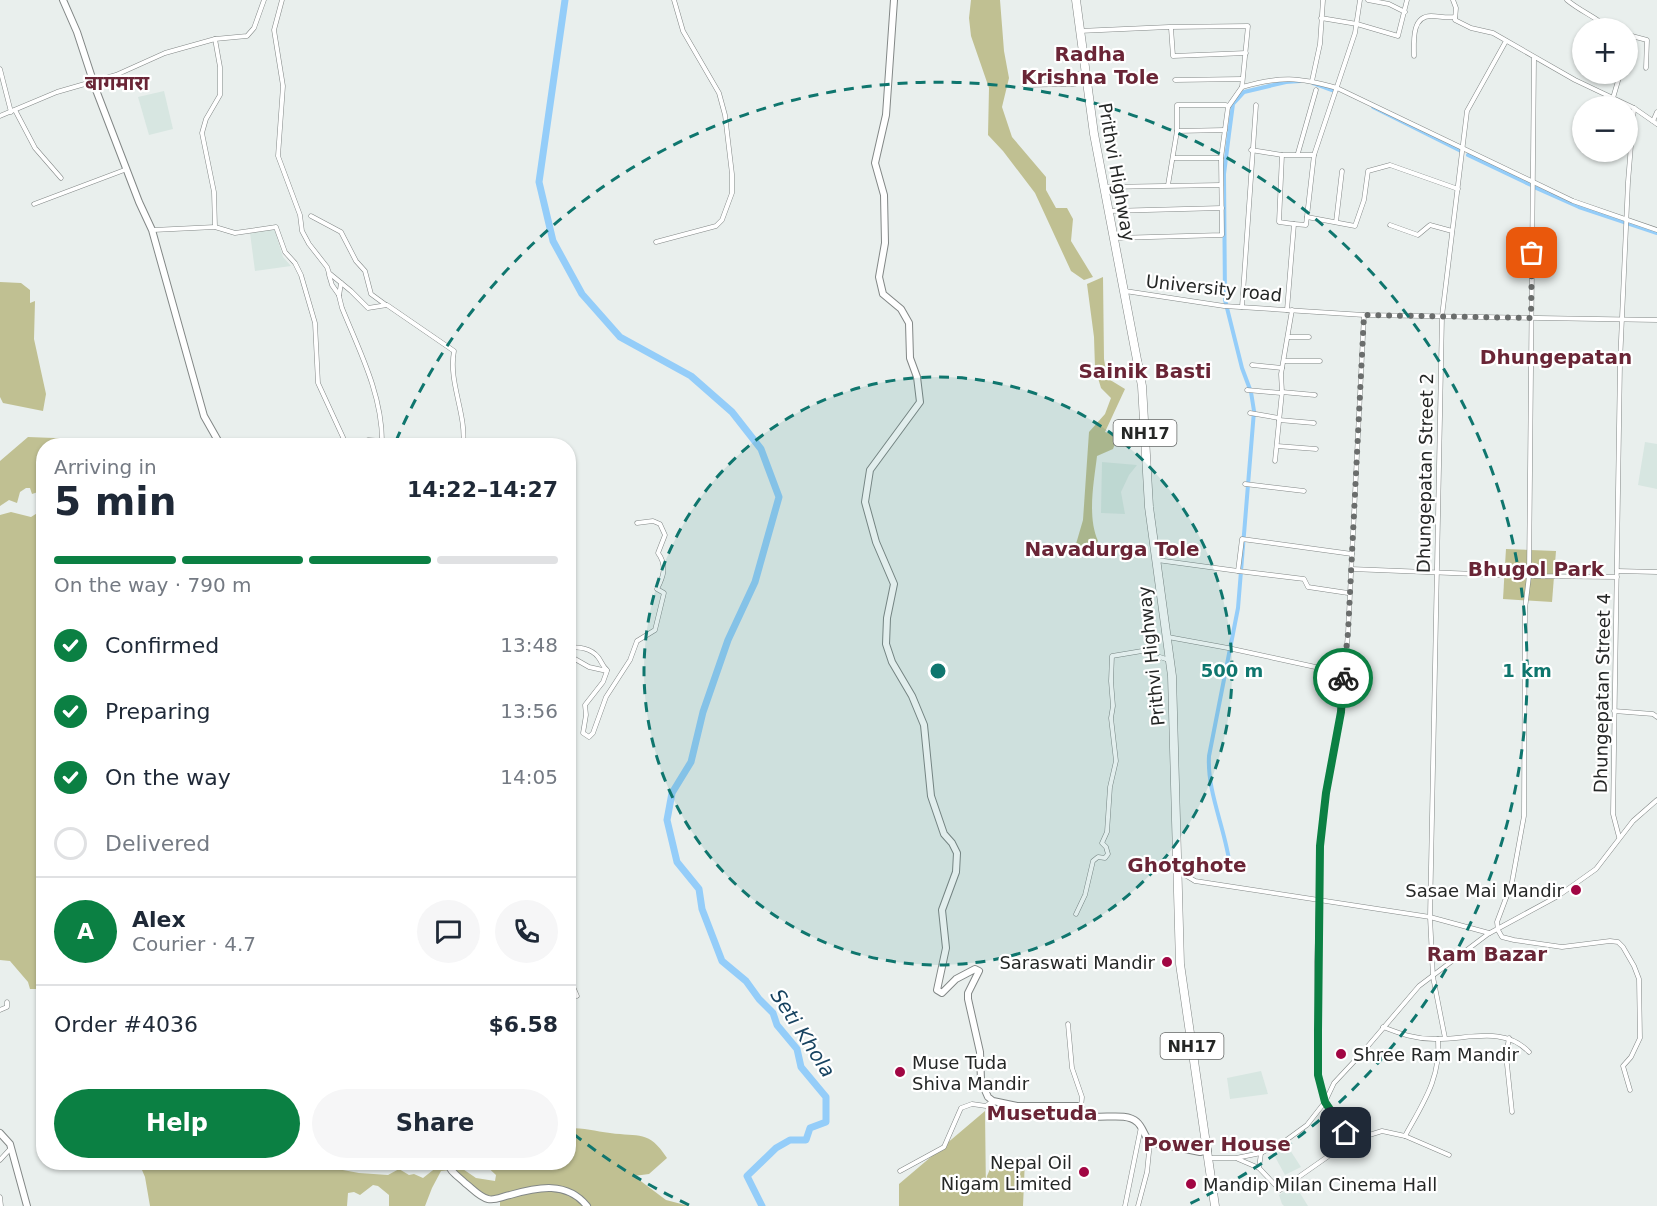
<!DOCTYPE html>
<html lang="en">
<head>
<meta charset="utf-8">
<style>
	:root { --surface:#fff; --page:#f6f6f7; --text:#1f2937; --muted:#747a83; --line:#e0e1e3; --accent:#0b8043 }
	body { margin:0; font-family:"DejaVu Sans","Noto Sans Devanagari",sans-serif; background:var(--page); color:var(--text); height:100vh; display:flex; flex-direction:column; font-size:22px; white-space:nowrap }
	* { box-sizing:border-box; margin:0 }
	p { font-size:20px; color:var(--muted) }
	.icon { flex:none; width:33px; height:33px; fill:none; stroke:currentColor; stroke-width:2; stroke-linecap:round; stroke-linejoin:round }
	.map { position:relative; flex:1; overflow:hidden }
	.details { position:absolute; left:36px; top:438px; width:540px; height:732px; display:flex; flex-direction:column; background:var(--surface); border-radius:24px; box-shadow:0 2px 4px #0004 }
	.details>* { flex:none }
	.buttons { position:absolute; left:1572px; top:18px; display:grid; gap:12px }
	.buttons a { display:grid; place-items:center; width:66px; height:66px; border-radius:50%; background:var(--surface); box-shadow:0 2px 4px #0004; font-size:30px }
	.pin { position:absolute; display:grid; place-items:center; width:51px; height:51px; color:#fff; margin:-26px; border-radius:12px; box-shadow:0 3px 9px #0006 }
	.courier { position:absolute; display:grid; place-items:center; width:60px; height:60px; margin:-30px; border:4px solid #0b8043; border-radius:50%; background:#fff; color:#222; box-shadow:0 2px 8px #0007 }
	.head em { font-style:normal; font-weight:700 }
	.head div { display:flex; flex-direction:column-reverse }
	.head { display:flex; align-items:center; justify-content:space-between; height:102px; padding:0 18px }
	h1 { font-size:39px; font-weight:700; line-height:45px }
	.bar { display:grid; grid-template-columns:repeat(4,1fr); gap:9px 6px; align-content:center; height:72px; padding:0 18px }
	.bar i { height:8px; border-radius:4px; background:var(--line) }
	.bar .active { background:var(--accent) }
	.bar p { grid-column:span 4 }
	.line { display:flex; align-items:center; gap:15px; padding:0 18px; border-top:2px solid var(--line) }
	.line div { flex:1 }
	.round { display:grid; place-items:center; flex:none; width:63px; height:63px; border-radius:32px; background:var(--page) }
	ol { padding:0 18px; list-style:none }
	li { display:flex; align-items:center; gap:18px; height:66px }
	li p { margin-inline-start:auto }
	li .icon { padding:6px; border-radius:50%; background:var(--accent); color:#fff; stroke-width:4 }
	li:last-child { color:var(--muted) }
	li i { width:33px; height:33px; border:3px solid var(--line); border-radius:50% }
	.cta { display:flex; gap:12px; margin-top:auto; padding:12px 18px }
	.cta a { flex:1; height:69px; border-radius:36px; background:var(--accent); color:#fff; font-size:24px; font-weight:700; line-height:69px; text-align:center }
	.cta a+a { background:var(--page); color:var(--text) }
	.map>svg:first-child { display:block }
</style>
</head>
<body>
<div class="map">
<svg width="1657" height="1206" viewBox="0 0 1657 1206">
	<rect width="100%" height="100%" fill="#e9efed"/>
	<g fill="#d7e6e1">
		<path d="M164,91l9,38 -24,6 -11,-38z"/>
		<path d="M274,228l9,29 8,9 -36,5 -5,-38z"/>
		<path d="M1645,442l12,2v45l-19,-4z"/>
		<path d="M1102,462l35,3 -8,10 -8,17 4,22 -24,-1z"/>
		<path d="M1261,1071l7,23 -38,5 -3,-21z"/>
		<path d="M1288,1147l13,20 -16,8 -11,-20z"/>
		<path d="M1295,1185l13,21h-24l-2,-2 -3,-9z"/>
	</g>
	<g fill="#c0c092">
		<path d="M971,0h29l4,51 5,27 -7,29 10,30 34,40v13l10,18h11l6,11 -2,22 22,36 -9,3 -13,-9 -36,-78 -32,-42 -15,-16 1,-47 -18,-52 -2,-18z"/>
		<path d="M1103,277l1,82 3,19 18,11 -20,43 13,4 -5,13 -16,7c-3,26 -10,60 1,85l-3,5 -16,4 -3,-6 7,-24 6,-88 16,-18 6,-16 -10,-10 -6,-20 -1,-31 -7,-53z"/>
		<path d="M0,282l21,1 9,7v13l5,-2 -1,38 12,55 -3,17 -40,-8 -3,-6z"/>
		<path d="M28,437l53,2 61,6 -98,1 -1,548 -5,-5h-8l-2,-7 -18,-21 -10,-1v-445l11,-3 20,5 8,-5 1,-7 -2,-13 -6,2 -2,-6h-4l-6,4 -3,11 -8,-3 -9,6v-45z"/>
		<path d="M1506,549l50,2 -4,51 -49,-3z"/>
		<path d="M985,1111l1,83 1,-18 7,-16 31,-1 -2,47h-124v-22z"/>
		<path d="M569,1128c15,0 26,3 41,5 29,4 39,-3 57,25l-18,16 -15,2 32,24 23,6h-189v-5l-18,-6 -32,-25 -9,1 -9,17 -7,18h-36v-11l-11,-9 -5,-1 -13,10 -6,-3 -6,1 -1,13h-197l-5,-29 -6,-14h166l54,10 29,2 11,-6 10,6 5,-1 9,4 19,-15h12l22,15 19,3 1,-6 -13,-12 26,3 27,-3 32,-1z"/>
	</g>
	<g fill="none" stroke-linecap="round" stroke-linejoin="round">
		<g stroke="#94cdf9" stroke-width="4">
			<path d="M1313,83l19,7"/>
			<path d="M1373,107l88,44"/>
			<path d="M1468,155l63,30"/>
			<path d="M1534,187l45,20 78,26"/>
			<path d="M1229,860c-5,-34 -22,-69 -20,-104l29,-148 16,-197 -3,-19 -9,-24 -17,-68 -1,-126 5,-40 4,-30 11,-12 42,-10 14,-1"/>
		</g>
		<path stroke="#94cdf9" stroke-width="7" d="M565,0l-26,182 14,59 29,53 38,43 71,39 41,36 29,37 18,48 -24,85 -27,58 -25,72 -12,50 -19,31 -5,27 10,42 22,27 3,20 20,52 24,20 13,18 14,14 4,12 20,24 4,18 25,30v25l-16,6 -4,12h-16l-14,8 -29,28 15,30"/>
		<g stroke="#828786" stroke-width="5">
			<g id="street">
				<path d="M282,0l-8,30 9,56 -5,70 22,59 2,16 7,13 18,23 2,6 22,18 17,17 19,-3 67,46c-6,32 13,63 9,95"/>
				<path d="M1368,0l21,4 16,8"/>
				<path d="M1453,0l3,8 -1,12 16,8 22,5 82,47 59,28 23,16"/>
				<path d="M1567,0c13,11 29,17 41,28"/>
				<path d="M1321,18l36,6 41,12 9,-36"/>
				<path d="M1171,28l2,28 73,-3"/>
				<path d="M1079,31l90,-4 79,-1 -6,61 -14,20 -2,-2h-49v26l-9,54"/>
				<path d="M1628,35l19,5 -1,28"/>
				<path d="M215,39l5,28v28l-14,24 -4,14 12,59 1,35"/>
				<path d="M1628,50l4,-14"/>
				<path d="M1414,56c0,-13 -3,-40 17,-40 9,0 13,2 24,1"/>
				<path d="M1534,58l-5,518 -4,33 -1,207 -12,66 -15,40 1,8 4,7 12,3 48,7 48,-6 8,1 5,5 11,19 5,13 1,59 -9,19 -8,9 7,24"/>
				<path d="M0,69l11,43"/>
				<path d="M1175,80l67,-1"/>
				<path d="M1312,81l8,-37 3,-44"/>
				<path d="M1024,85l51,-1 1,-9 9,-3"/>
				<path d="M1242,87c39,-11 56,-10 95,1l236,113 84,29"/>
				<path d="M1613,98l7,-24"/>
				<path d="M15,110l20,38 26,30"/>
				<path d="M0,116l57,-24 59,-17 49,-22 50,-14 32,-3 7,-8 10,-28"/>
				<path d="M1653,121l4,-9"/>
				<path d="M1177,131l48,-1"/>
				<path d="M1251,150l31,5h32"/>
				<path d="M1298,153l18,-63"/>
				<path d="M1282,155l-3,67 15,2 -7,86"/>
				<path d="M1173,158h48"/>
				<path d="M1105,187l116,-2"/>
				<path d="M34,204l93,-35"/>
				<path d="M1109,211l113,-3"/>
				<path d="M311,216l30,16 15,29 9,10 6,23 15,11"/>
				<path d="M1307,217l48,9 9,-26 4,-29 22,-6 68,24"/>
				<path d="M1336,222l6,-51"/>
				<path d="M1294,224l12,1 8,-70 41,-122 5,-33"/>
				<path d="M1390,225l28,10 12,-10 22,6"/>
				<path d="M153,230l62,-3 20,6 41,-6 9,25 10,11 6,12 14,48 3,60 29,63"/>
				<path d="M1115,238l107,-3 -1,-77 7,-51"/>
				<path d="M656,242l60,-16 6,-6 10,-27v-19l-7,-59 -6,-22 -36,-62 -9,-31"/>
				<path d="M329,275l3,10 7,10"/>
				<path d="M341,283l-2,13 3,12c17,42 40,86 40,133l-14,-1 -15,6"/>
				<path d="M1125,291l99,15 140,9 293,5"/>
				<path d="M1242,307l14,-202"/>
				<path d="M1288,337h21"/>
				<path d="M1284,361h36"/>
				<path d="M1252,365l30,3"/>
				<path d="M1247,390l34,3"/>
				<path d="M1282,392l33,3"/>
				<path d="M1250,413l29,5"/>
				<path d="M1279,420l35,3"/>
				<path d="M1277,446l39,3"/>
				<path d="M1275,461l7,-69 -1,-18 11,-64"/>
				<path d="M1245,484l59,7"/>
				<path d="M1157,560l81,11 4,-32 110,15"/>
				<path d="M1351,569l178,7 88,1"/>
				<path d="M1238,571l66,8 4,8 40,6"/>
				<path d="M1617,571l40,1"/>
				<path d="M1168,637l60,11 115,25"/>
				<path d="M568,647c11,0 23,1 30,10 4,5 4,9 9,13"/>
				<path d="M568,655l21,12 18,4 -4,11 -18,23 1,10 -3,18 6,4 4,-4 13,-36 24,-37 7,-19 18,-11 9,-37 -7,-4c7,-13 10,-24 1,-36l7,-18 -5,-11 -7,-3 -16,2"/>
				<path d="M1614,711l39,3 4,3"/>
				<path d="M1619,837l-6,-23 7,-451 8,-181 6,-74"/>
				<path d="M1177,870l18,11 235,36 59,16"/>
				<path d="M1076,914l9,-19 8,-34 5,-4 7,1 3,-4 -2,-7 -4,-4 5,-11 3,-45 6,-26 -5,-43 2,-12 -2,-25 1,-25 36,-6 11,9 1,-2 9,3"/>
				<path d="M568,975l9,21"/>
				<path d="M0,1010l7,-3v-5"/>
				<path d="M1068,1024l4,44 10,29 -1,11"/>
				<path d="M1383,1027c18,7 32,12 51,12 32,1 70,-14 95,13"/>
				<path d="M1445,1038l-12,-61 -3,-60 12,-601 25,-205 39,-70"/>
				<path d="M1509,1038l-3,17 6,57"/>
				<path d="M1405,1136c18,-33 36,-58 33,-97"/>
				<path d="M1350,1141l-25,-39 -7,-27 -1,-113 3,-116 6,-53 15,-81 7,-79 16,-318"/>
				<path d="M1209,1158h27l25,-5 24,-12 22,-16 18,-23 9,-19 28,-30 57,-67 69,-52 70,-38 38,-27 37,-48 24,-21"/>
				<path d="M1238,1159l21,9 21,22 70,-49 32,-10 23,5 44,19"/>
				<path d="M0,1160l11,-12"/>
				<path d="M1259,1168l2,-15"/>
				<path d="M900,1171l44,-24 17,-39 11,-4 14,2 7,-5"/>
				<path d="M0,1197l1,9"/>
				<path d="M1125,1206l16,-79"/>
				<path d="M1138,1206l9,-34 3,-30"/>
			</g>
		</g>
		<g stroke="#828786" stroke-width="8">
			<g id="secondary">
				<path d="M63,0l14,32 19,58 43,112 13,28 52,186 17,30"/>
				<path d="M894,0l-8,115 -11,48 9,32 1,48 -6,34 4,17 18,15 8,14 1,35 7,19 3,25 -50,68 -5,32 11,40 18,42 -7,34 -1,26 6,18 20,34 12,29 7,71 13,38 8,9 5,10 -1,19 -14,38 4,38 -9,42 5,3 14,-14 19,-10 4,2 -11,22v6l12,53 1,29 7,16 5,4 24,5h61l11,10c14,3 37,-4 48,6 6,5 7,14 13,20l50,10 8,-2"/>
				<path d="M0,1133l10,11 17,62"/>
				<path d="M447,1162c2,9 12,15 18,21 7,5 14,14 23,16 7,2 15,-3 22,-4 28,-8 57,-14 77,11"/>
			</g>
		</g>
		<g stroke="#828786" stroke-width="9">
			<path id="highway" d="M1076,0l18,134 48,252 7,121 23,169 8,288 35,242"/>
		</g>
		<use href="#street" stroke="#fff" stroke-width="4"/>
		<use href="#secondary" stroke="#fff" stroke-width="6"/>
		<use href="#highway" stroke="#fff" stroke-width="8"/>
	</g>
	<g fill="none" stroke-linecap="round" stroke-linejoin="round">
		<path stroke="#6a6d6c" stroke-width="6" stroke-dasharray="0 10.8" d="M1343,678l5,-45 16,-318 167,3 1,-65"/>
		<path stroke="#0b8043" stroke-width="8" d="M1343,678l-2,34 -15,81 -6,53 -2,185v44l7,27 21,31"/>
	</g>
	<circle cx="938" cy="671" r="294" fill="#0f766e" fill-opacity=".12"/>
	<g fill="none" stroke="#0f766e" stroke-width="3" stroke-dasharray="10 8">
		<circle cx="938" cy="671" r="294"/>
		<path d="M689 1205A589 589 0 0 1 571 1132M396 441A589 589 0 1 1 1187 1205"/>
	</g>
	<g fill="#a10643" stroke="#fff" stroke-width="2">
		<circle cx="1576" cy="890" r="6"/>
		<circle cx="1167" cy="962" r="6"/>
		<circle cx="1341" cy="1054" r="6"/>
		<circle cx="900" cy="1072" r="6"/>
		<circle cx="1084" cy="1172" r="6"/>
		<circle cx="1191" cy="1184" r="6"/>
	</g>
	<g text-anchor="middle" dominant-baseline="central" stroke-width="4.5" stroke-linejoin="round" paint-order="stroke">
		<g fill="#fff" stroke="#666867" stroke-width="1.5">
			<rect x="1113.5" y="420" width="63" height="26" rx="4.5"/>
			<rect x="1160.5" y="1033" width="63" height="26" rx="4.5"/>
		</g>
		<g font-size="16" font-weight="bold" fill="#252726">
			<text x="1145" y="433">NH17</text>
			<text x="1192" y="1046">NH17</text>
		</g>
		<g font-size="18" fill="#252726" stroke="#fff">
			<text transform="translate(1117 172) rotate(80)">Prithvi Highway</text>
			<text transform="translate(1214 288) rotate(6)">University road</text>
			<text transform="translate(1425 473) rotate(-89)">Dhungepatan Street 2</text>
			<text transform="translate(1151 656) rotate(-96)">Prithvi Highway</text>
			<text transform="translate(1602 693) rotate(-89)">Dhungepatan Street 4</text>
		</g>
		<g font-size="18" fill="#252726" stroke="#fff" text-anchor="end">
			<text x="1564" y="890">Sasae Mai Mandir</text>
			<text x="1155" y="962">Saraswati Mandir</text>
			<text x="1353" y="1054" text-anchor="start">Shree Ram Mandir</text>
			<text x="912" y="1062" text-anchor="start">Muse Tuda<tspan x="912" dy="21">Shiva Mandir</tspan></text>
			<text x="1072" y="1162">Nepal Oil<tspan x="1072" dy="21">Nigam Limited</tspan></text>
			<text x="1203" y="1184" text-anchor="start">Mandip Milan Cinema Hall</text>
		</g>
		<g font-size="20" font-weight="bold" fill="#6a2536" stroke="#fff">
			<text x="1090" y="54">Radha<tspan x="1090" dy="23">Krishna Tole</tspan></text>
			<text x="117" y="83">बागमारा</text>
			<text x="1556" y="357">Dhungepatan</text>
			<text x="1145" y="371">Sainik Basti</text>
			<text x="1112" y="549">Navadurga Tole</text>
			<text x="1536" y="569">Bhugol Park</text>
			<text x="1187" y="865">Ghotghote</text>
			<text x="1487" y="954">Ram Bazar</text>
			<text x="1042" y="1113">Musetuda</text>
			<text x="1217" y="1144">Power House</text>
		</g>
		<g font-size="20" font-style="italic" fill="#174360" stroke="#fff">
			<text transform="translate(803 1033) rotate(57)">Seti Khola</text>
		</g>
	</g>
	<circle cx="938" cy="671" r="9" fill="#0f766e" stroke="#fff" stroke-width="3"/>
	<g font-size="18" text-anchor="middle" font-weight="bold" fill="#0f766e" stroke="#fff" stroke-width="4.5" stroke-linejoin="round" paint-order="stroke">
		<text x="1232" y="677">500 m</text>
		<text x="1527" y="677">1 km</text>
	</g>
</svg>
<div class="buttons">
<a>+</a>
<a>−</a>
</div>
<div class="pin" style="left:1532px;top:253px;background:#ea580c"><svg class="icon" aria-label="bag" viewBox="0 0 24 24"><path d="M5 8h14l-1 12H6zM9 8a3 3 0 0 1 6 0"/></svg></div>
<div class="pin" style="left:1346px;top:1133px;background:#1f2937"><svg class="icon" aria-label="home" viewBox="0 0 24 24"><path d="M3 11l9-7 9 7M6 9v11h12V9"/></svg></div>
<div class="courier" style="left:1343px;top:678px"><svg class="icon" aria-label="bike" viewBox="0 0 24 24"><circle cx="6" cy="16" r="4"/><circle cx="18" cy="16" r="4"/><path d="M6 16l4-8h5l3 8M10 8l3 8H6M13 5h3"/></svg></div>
<section class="details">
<div class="head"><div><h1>5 min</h1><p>Arriving in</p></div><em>14:22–14:27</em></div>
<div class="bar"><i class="active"></i><i class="active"></i><i class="active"></i><i></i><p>On the way · 790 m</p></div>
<ol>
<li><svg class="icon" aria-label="check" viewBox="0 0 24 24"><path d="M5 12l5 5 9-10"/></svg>Confirmed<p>13:48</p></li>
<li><svg class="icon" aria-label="check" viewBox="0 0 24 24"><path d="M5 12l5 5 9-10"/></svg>Preparing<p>13:56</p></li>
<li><svg class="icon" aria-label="check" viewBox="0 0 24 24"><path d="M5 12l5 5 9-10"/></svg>On the way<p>14:05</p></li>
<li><i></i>Delivered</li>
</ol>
<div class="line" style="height:108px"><b class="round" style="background:var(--accent);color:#fff">A</b><div><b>Alex</b><p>Courier · 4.7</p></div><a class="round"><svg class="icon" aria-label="chat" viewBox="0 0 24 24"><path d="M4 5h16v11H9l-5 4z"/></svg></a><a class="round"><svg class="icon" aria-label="phone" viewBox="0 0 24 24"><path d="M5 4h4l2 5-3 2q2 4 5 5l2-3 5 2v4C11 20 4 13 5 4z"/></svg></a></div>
<div class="line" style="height:78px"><div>Order #4036</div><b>$6.58</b></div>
<div class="cta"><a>Help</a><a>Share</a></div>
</section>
</div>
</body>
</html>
